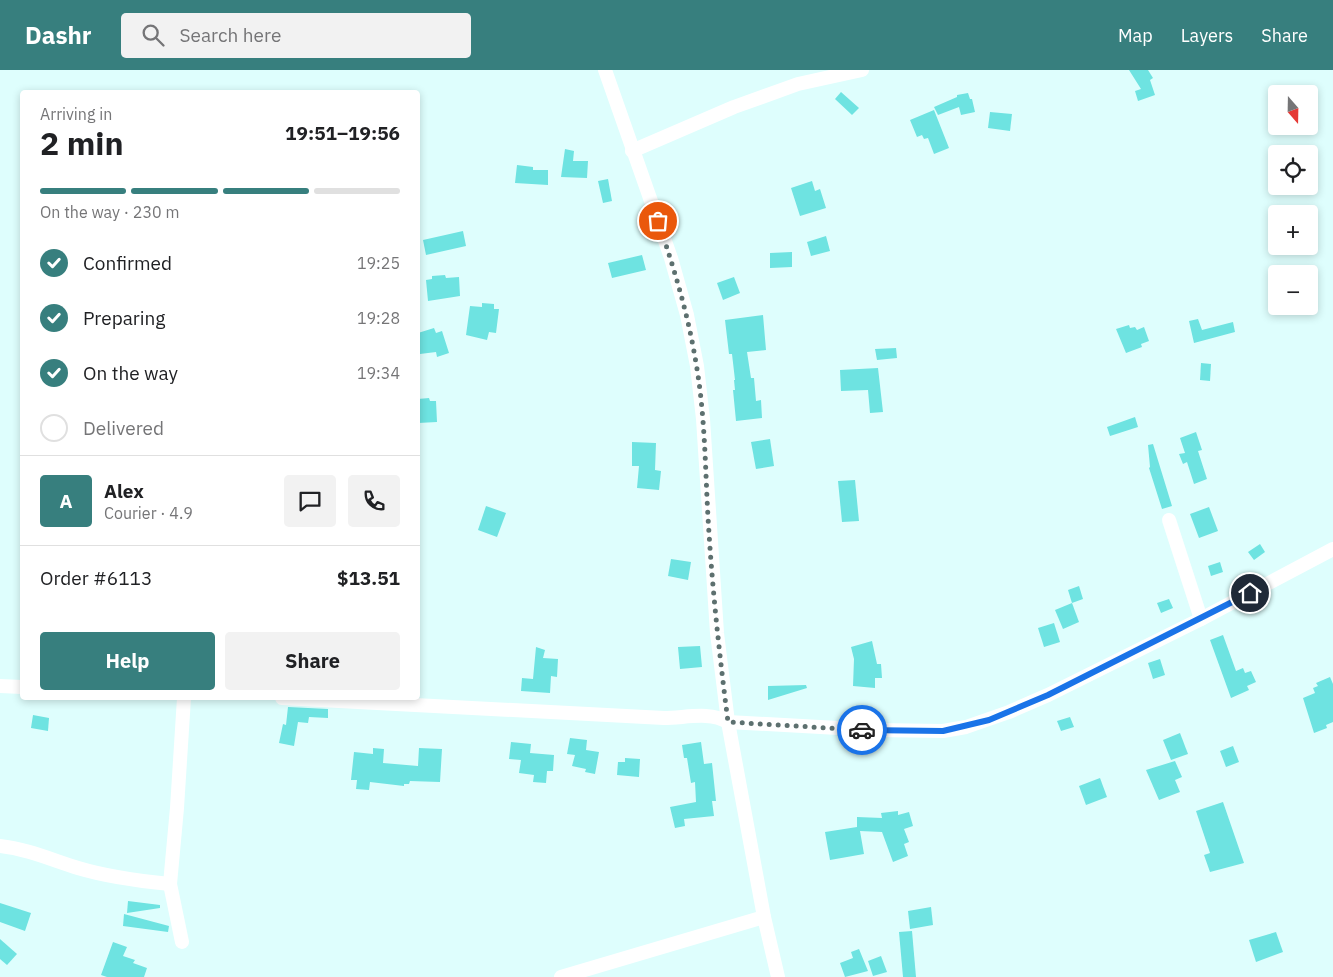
<!DOCTYPE html>
<html lang="en">
<head>
<meta charset="utf-8">
<style>
	:root { --surface:#fff; --page:#f2f2f2; --text:#202124; --muted:#757577; --line:#e0e0e0; --accent:#377f7e }
	body { margin:0; font-family:"IBM Plex Sans",sans-serif; background:var(--page); color:var(--text); height:100vh; display:flex; flex-direction:column; font-size:19px; white-space:nowrap }
	* { box-sizing:border-box; margin:0 }
	p { font-size:16px; color:var(--muted) }
	.icon { flex:none; width:28px; height:28px; fill:none; stroke:currentColor; stroke-width:2; stroke-linecap:round; stroke-linejoin:round }
	.map { position:relative; flex:1; overflow:hidden }
	.details { position:absolute; left:20px; top:20px; width:400px; height:610px; display:flex; flex-direction:column; background:var(--surface); border-radius:5px; box-shadow:0 2px 8px #0003 }
	.details>* { flex:none }
	.needle { width:32px; rotate:160deg }
	.fabs { position:absolute; left:1268px; top:15px; display:grid; gap:10px }
	.fabs a { display:grid; place-items:center; width:50px; height:50px; border-radius:5px; background:var(--surface); box-shadow:0 2px 8px #0003; font-size:25px }
	.pin { position:absolute; display:grid; place-items:center; width:42px; height:42px; color:#fff; margin:-21px; border:2px solid #fff; border-radius:50%; box-shadow:0 1px 5px #0007 }
	.courier { position:absolute; display:grid; place-items:center; width:50px; height:50px; margin:-25px; border:4px solid #1a73e8; border-radius:50%; background:#fff; color:#222; box-shadow:0 1px 6px #0007 }
	.overview em { font-style:normal; font-weight:700 }
	.overview div { display:flex; flex-direction:column-reverse }
	.overview { display:flex; align-items:center; justify-content:space-between; height:85px; padding:0 20px }
	h1 { font-size:32px; font-weight:700; line-height:38px }
	.bar { display:grid; grid-template-columns:repeat(4,1fr); gap:8px 5px; align-content:center; height:60px; padding:0 20px }
	.bar i { height:6px; border-radius:4px; background:var(--line) }
	.bar .on { background:var(--accent) }
	.bar p { grid-column:span 4 }
	.line { display:flex; align-items:center; gap:12px; padding:0 20px; border-top:1px solid var(--line) }
	.line div { flex:1 }
	.round { display:grid; place-items:center; flex:none; width:52px; height:52px; border-radius:5px; background:var(--page) }
	ol { padding:0 20px; list-style:none }
	li { display:flex; align-items:center; gap:15px; height:55px }
	li p { margin-inline-start:auto }
	li .icon { padding:5px; border-radius:50%; background:var(--accent); color:#fff; stroke-width:4 }
	li:last-child { color:var(--muted) }
	li i { width:28px; height:28px; border:2px solid var(--line); border-radius:50% }
	.button { display:flex; gap:10px; margin-top:auto; padding:10px 20px }
	.button a { flex:1; height:58px; border-radius:5px; background:var(--accent); color:#fff; font-size:20px; font-weight:700; line-height:58px; text-align:center }
	.button a+a { background:var(--page); color:var(--text) }
	header { display:flex; align-items:center; gap:30px; box-sizing:border-box; height:70px; padding:0 25px; background:var(--accent); color:#fff }
	header strong { font-size:24px }
	nav { display:flex; gap:28px; margin-inline-start:auto; font-size:18px }
	.search { width:350px; height:45px; background:var(--page); display:flex; align-items:center; gap:12px; box-sizing:border-box; padding:0 18px; border-radius:5px; color:var(--muted); font-size:19px }
	.map>svg:first-child { display:block }
</style>
</head>
<body>
<header>
<strong>Dashr</strong>
<div class="search"><svg class="icon" aria-label="search" viewBox="0 0 24 24"><circle cx="10" cy="10" r="6"/><path d="M15 15l6 6"/></svg>Search here</div>
<nav><a>Map</a><a>Layers</a><a>Share</a></nav>
</header>
<div class="map">
<svg width="1333" height="907" viewBox="0 0 1333 907">
	<rect width="100%" height="100%" fill="#defefd"/>
	<g fill="#6ee3e1">
		<path d="M1129,0h19l5,8 -3,2 5,15 -17,6 -3,-10 6,-2z"/>
		<path d="M841,22l18,16 -7,7 -17,-16z"/>
		<path d="M968,23l2,6h2l3,13 -14,3 -2,-8 -21,8 -4,-8 23,-10v-2z"/>
		<path d="M934,40l15,38 -15,6 -6,-16 -4,1 -2,-4 -5,2 -7,-17z"/>
		<path d="M990,42l22,2 -2,17 -22,-3z"/>
		<path d="M565,79l9,2 -1,10h15l-1,17 -26,-1z"/>
		<path d="M517,95l16,2v3h15v15l-33,-2z"/>
		<path d="M608,109l4,22 -9,2 -5,-22z"/>
		<path d="M812,111l3,10 5,-2 6,19 -26,8 -9,-28z"/>
		<path d="M463,161l3,15 -40,9 -3,-15z"/>
		<path d="M826,166l4,15 -19,5 -4,-14z"/>
		<path d="M792,182v15l-22,1v-15z"/>
		<path d="M642,185l4,15 -34,8 -4,-15z"/>
		<path d="M445,205l1,3 13,-1 1,19 -32,5 -2,-21 6,-1v-3z"/>
		<path d="M734,207l6,16 -17,7 -6,-17z"/>
		<path d="M482,233l12,1v5h5l-3,24 -7,-1 -2,8 -21,-5 4,-29 12,1z"/>
		<path d="M763,245l3,35 -19,2 4,26h3l2,23 5,-1 1,18 -26,3 -3,-31h2l-1,-10h1l-3,-26h-3l-4,-34z"/>
		<path d="M1198,249l4,11 31,-8 2,10 -41,11 -5,-22z"/>
		<path d="M1129,255l1,3 5,-1 2,3 7,-3 5,14 -8,3 1,3 -16,6 -10,-24z"/>
		<path d="M434,258l2,5 6,-2 7,22 -12,4 -1,-5 -16,2 -2,-9v-12z"/>
		<path d="M896,278l1,10 -20,2 -2,-11z"/>
		<path d="M1201,293l10,1 -1,17 -10,-1z"/>
		<path d="M878,298l5,44 -13,1 -2,-23 -27,1 -1,-21z"/>
		<path d="M429,328l1,3h6l1,21 -19,1v-24z"/>
		<path d="M1135,347l3,10 -28,9 -3,-9z"/>
		<path d="M1196,362l6,18 -4,1 9,28 -13,5 -7,-22 -4,2 -4,-10 6,-1 -5,-15z"/>
		<path d="M770,369l4,27 -18,3 -5,-27z"/>
		<path d="M632,372l24,1 -1,27 6,1 -2,19 -22,-2 2,-22h-7z"/>
		<path d="M1153,374l19,62 -10,3 -13,-41 1,-1 -2,-22z"/>
		<path d="M855,410l4,41 -17,1 -4,-41z"/>
		<path d="M486,436l20,7 -9,24 -19,-7z"/>
		<path d="M1209,437l9,24 -19,7 -9,-24z"/>
		<path d="M1260,474l5,8 -11,8 -6,-8z"/>
		<path d="M671,489l20,3 -3,18 -20,-4z"/>
		<path d="M1220,492l3,10 -12,4 -3,-10z"/>
		<path d="M1079,516l4,13 -11,4 -4,-13z"/>
		<path d="M1169,529l4,9 -12,5 -4,-10z"/>
		<path d="M1072,533l7,19 -16,7 -8,-19z"/>
		<path d="M1054,553l6,19 -16,5 -6,-19z"/>
		<path d="M1223,565l13,36 7,-3 2,5 6,-2 5,11 -9,4 2,4 -18,8 -21,-58z"/>
		<path d="M872,571l5,23h4l1,14h-7v10l-22,-2 1,-27 -3,-12z"/>
		<path d="M700,576l2,21 -22,2 -2,-22z"/>
		<path d="M536,577l9,3 -2,8 15,1 -1,18 -6,-1 -1,17 -29,-2 1,-13 11,1z"/>
		<path d="M1160,589l5,16 -12,4 -5,-16z"/>
		<path d="M1330,607l3,7v38l-7,3 1,3 -13,5 -11,-35 12,-5 -2,-5 5,-2 -2,-3z"/>
		<path d="M806,615l1,3 -39,12v-14z"/>
		<path d="M288,637l40,2v9l-19,-1 -1,6 -10,-1 -4,24 -15,-3 4,-19 3,1z"/>
		<path d="M33,645l16,3 -1,13 -17,-3z"/>
		<path d="M1070,647l4,10 -13,4 -4,-10z"/>
		<path d="M1180,663l8,21 -17,6 -8,-20z"/>
		<path d="M570,668l17,2 -1,10 13,2 -4,22 -10,-2 1,-3 -14,-3 3,-11 -8,-1z"/>
		<path d="M511,672l20,2 -1,9 24,2 -1,16h-6l-1,12 -13,-1 1,-7 -15,-2 2,-13 -12,-1z"/>
		<path d="M701,672l3,22 8,-1 4,38h-4l2,15 -30,3 1,7 -10,2 -5,-21 26,-5 -1,-20 -4,1 -4,-25h-3l-2,-13z"/>
		<path d="M1233,676l6,16 -13,5 -6,-16z"/>
		<path d="M373,678l11,1 -1,14 35,3 1,-18 23,1 -2,33 -30,-1 -1,3h-5v2l-34,-4 -1,8 -13,-1 1,-9h-6l3,-28 19,2z"/>
		<path d="M625,688l15,1 -1,18 -22,-2 1,-13h7z"/>
		<path d="M1175,691l7,16 -7,3 5,12 -21,8 -13,-30z"/>
		<path d="M1100,708l7,19 -21,8 -7,-19z"/>
		<path d="M1223,732l21,61 -34,9 -6,-17 6,-2 -14,-42z"/>
		<path d="M898,741v4l11,-3 4,14 -9,3 5,13 -5,2 4,12 -15,6 -11,-30 -22,-1 4,23 -34,6 -5,-28 32,-5v-10l25,1 -1,-5z"/>
		<path d="M128,831l32,4v3l-33,5z"/>
		<path d="M0,833l31,10 -6,18 -25,-9z"/>
		<path d="M931,837l2,18 -23,4 -2,-18z"/>
		<path d="M124,844l45,12 -1,6 -45,-6z"/>
		<path d="M912,861l4,46h-13l-4,-45z"/>
		<path d="M1276,862l7,20 -27,10 -7,-22z"/>
		<path d="M0,869l17,15 -10,11 -7,-6z"/>
		<path d="M113,872l14,5 -4,9 12,4 -2,3 14,5 -3,9h-37l-6,-2z"/>
		<path d="M859,879l9,22 -23,6 -5,-14 13,-5 -2,-6z"/>
		<path d="M881,886l6,16 -14,4 -5,-15z"/>
	</g>
	<g fill="none" stroke-linecap="round" stroke-linejoin="round">
		<g stroke="#fff" stroke-width="14">
			<path d="M605,0l66,188 16,57 10,51 6,53 14,214 11,89 36,195 14,60"/>
			<path d="M632,81l102,-44 64,-23 64,-14"/>
			<path d="M1169,450l32,99"/>
			<path d="M0,616l22,1"/>
			<path d="M282,628l382,20c21,0 45,-7 64,4l146,8 69,1 23,-4 43,-15 39,-17 153,-76 132,-70"/>
			<path d="M0,776c27,3 52,14 78,22 30,9 61,13 92,16"/>
			<path d="M182,872l-12,-58 7,-76 7,-110"/>
			<path d="M561,907l203,-60"/>
		</g>
	</g>
	<g fill="none" stroke-linecap="round" stroke-linejoin="round">
		<path stroke="#5d706f" stroke-width="5" stroke-dasharray="0 9" d="M658,151c16,47 30,93 38,142 10,57 9,114 13,170 4,63 11,126 19,189l134,8"/>
		<path stroke="#1a73e8" stroke-width="6" d="M862,660l81,1 46,-11 59,-25 202,-102"/>
	</g>
</svg>
<div class="fabs">
<a><svg class="needle" viewBox="-14 -14 28 28"><path d="M0-13l5 13h-10z" fill="#e53935"/><path d="M0 13l5-13h-10z" fill="#757577"/></svg></a>
<a><svg class="icon" aria-label="locate" viewBox="0 0 24 24"><circle cx="12" cy="12" r="6"/><path d="M12 2v4M12 18v4M2 12h4M18 12h4"/></svg></a>
<a>+</a>
<a>−</a>
</div>
<div class="pin" style="left:658px;top:151px;background:#ea580c"><svg class="icon" aria-label="bag" viewBox="0 0 24 24"><path d="M5 8h14l-1 12H6zM9 8a3 3 0 0 1 6 0"/></svg></div>
<div class="pin" style="left:1250px;top:523px;background:#1f2937"><svg class="icon" aria-label="home" viewBox="0 0 24 24"><path d="M3 11l9-7 9 7M6 9v11h12V9"/></svg></div>
<div class="courier" style="left:862px;top:660px"><svg class="icon" aria-label="car" viewBox="0 0 24 24"><path d="M5 17H2v-5l4-1 3-4h7l3 4 3 1v5h-3M9 17h6M6 11h13"/><circle cx="7" cy="17" r="2"/><circle cx="17" cy="17" r="2"/></svg></div>
<section class="details">
<div class="overview"><div><h1>2 min</h1><p>Arriving in</p></div><em>19:51–19:56</em></div>
<div class="bar"><i class="on"></i><i class="on"></i><i class="on"></i><i></i><p>On the way · 230 m</p></div>
<ol>
<li><svg class="icon" aria-label="check" viewBox="0 0 24 24"><path d="M5 12l5 5 9-10"/></svg>Confirmed<p>19:25</p></li>
<li><svg class="icon" aria-label="check" viewBox="0 0 24 24"><path d="M5 12l5 5 9-10"/></svg>Preparing<p>19:28</p></li>
<li><svg class="icon" aria-label="check" viewBox="0 0 24 24"><path d="M5 12l5 5 9-10"/></svg>On the way<p>19:34</p></li>
<li><i></i>Delivered</li>
</ol>
<div class="line" style="height:90px"><b class="round" style="background:var(--accent);color:#fff">A</b><div><b>Alex</b><p>Courier · 4.9</p></div><a class="round"><svg class="icon" aria-label="chat" viewBox="0 0 24 24"><path d="M4 5h16v11H9l-5 4z"/></svg></a><a class="round"><svg class="icon" aria-label="phone" viewBox="0 0 24 24"><path d="M5 4h4l2 5-3 2q2 4 5 5l2-3 5 2v4C11 20 4 13 5 4z"/></svg></a></div>
<div class="line" style="height:65px"><div>Order #6113</div><b>$13.51</b></div>
<div class="button"><a>Help</a><a>Share</a></div>
</section>
</div>
</body>
</html>
